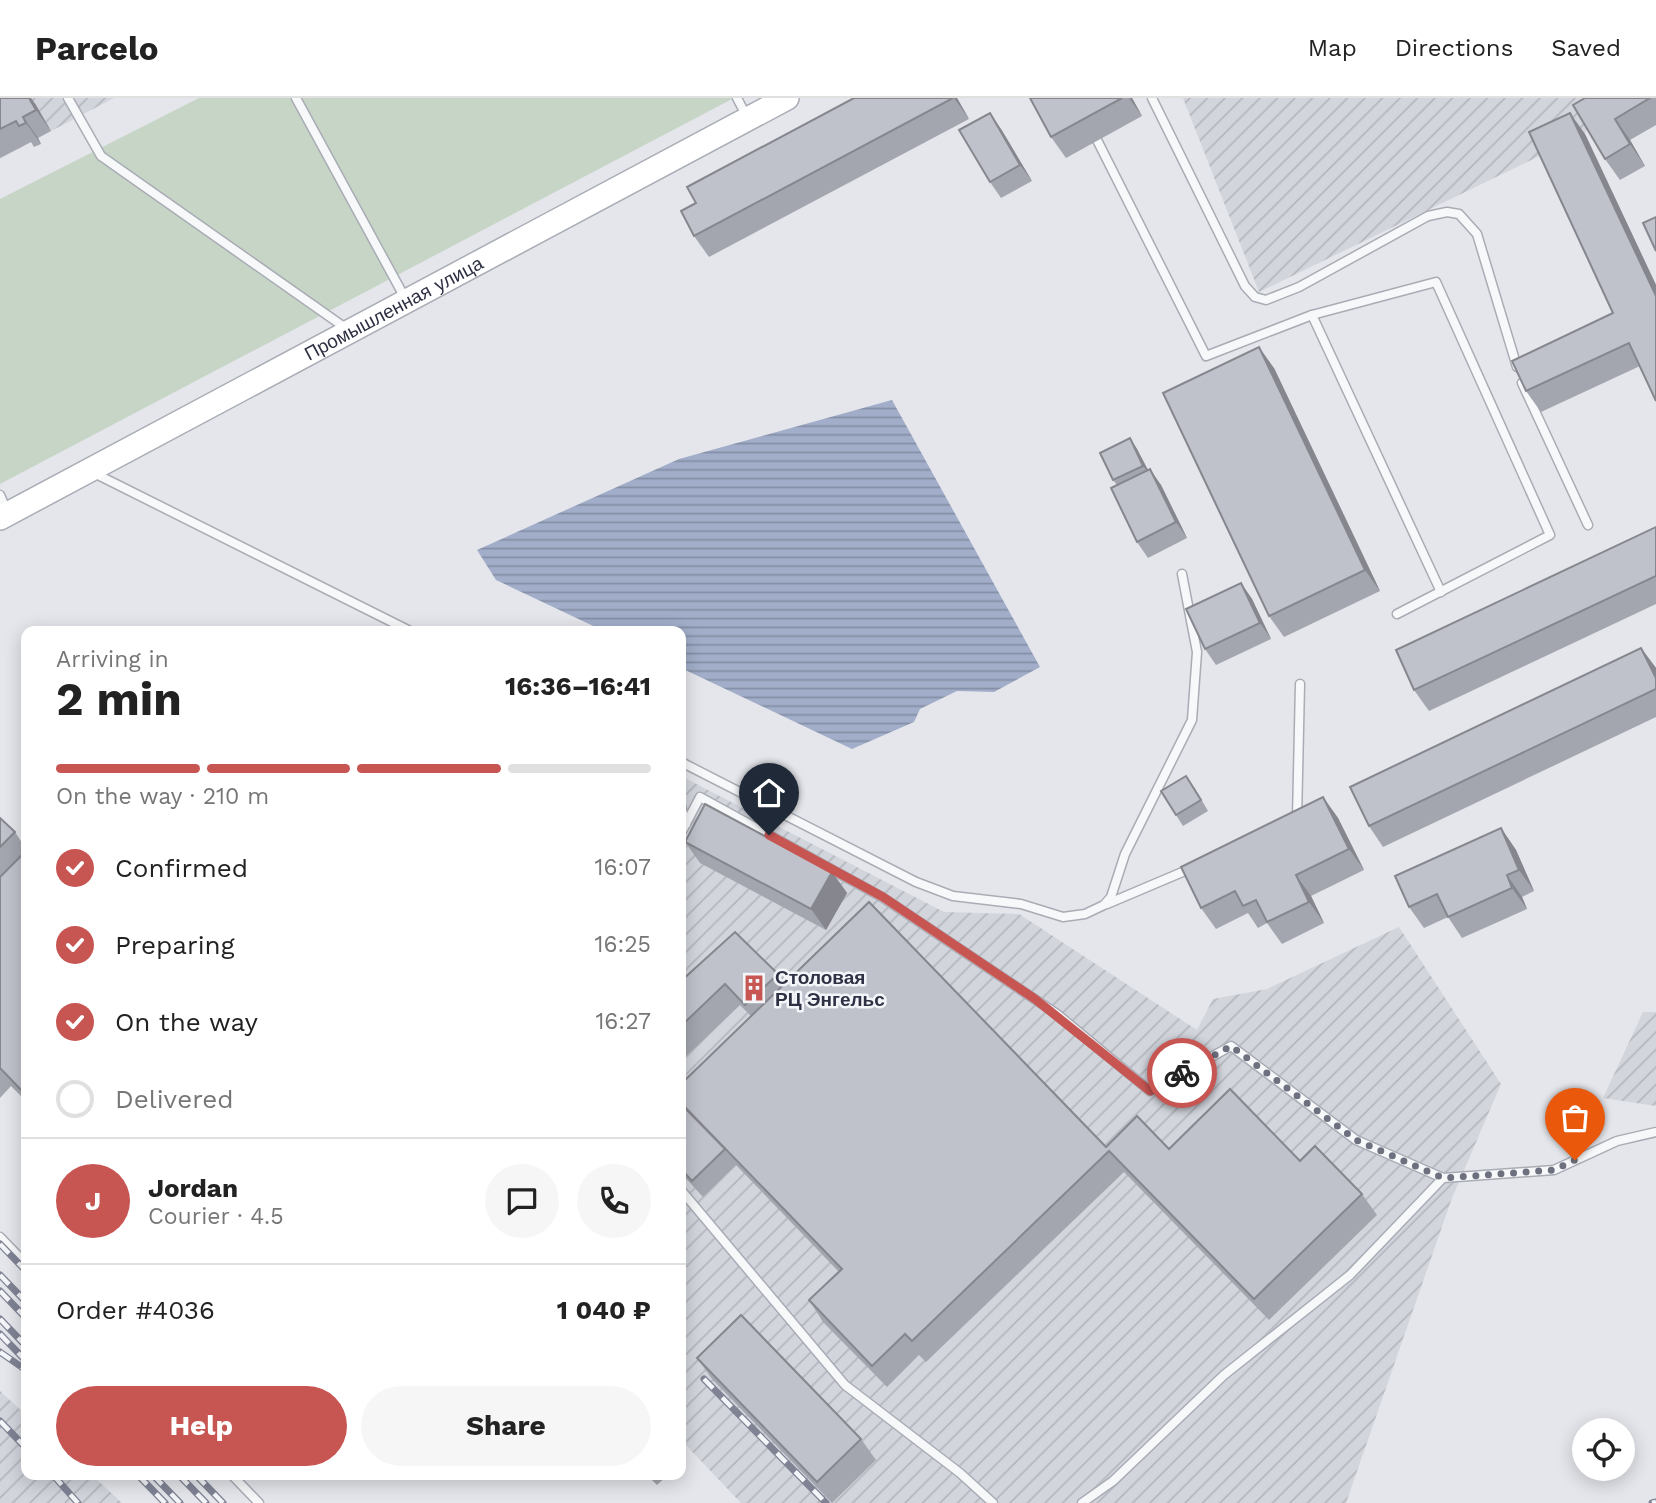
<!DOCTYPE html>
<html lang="en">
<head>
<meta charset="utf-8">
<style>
	:root { --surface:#fff; --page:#f6f6f6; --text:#222; --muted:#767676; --line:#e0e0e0; --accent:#c75653 }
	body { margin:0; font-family:"Work Sans",sans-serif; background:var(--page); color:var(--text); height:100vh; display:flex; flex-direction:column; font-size:26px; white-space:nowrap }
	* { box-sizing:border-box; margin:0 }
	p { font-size:23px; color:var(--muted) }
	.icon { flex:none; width:38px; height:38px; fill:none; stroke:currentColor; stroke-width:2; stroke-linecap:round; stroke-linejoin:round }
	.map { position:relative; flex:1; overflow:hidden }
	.side { position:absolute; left:21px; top:528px; width:665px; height:854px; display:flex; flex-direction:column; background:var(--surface); border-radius:14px; box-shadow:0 4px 18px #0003 }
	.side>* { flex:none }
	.buttons { position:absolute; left:1572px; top:1320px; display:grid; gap:14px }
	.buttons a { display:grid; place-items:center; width:63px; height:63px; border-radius:50%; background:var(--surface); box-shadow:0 4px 18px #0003; font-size:35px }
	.pin { position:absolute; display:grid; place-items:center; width:60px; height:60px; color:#fff; margin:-72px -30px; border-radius:50% 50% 50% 0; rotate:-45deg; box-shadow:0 0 7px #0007 }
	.pin .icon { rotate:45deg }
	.courier { position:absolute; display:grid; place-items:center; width:70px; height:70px; margin:-35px; border:5px solid #c75653; border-radius:50%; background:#fff; color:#222; box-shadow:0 2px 9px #0007 }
	.headline em { font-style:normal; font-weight:700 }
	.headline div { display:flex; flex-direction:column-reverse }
	.headline { display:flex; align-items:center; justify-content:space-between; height:119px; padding:0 35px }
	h1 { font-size:46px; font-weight:700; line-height:52px }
	.bar { display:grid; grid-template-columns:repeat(4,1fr); gap:10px 7px; align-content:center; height:84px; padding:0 35px }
	.bar i { height:9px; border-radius:5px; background:var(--line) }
	.bar .selected { background:var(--accent) }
	.bar p { grid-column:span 4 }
	.line { display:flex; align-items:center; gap:18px; padding:0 35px; border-top:2px solid var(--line) }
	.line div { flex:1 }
	.round { display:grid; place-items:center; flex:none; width:74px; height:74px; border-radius:37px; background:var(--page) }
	ol { padding:0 35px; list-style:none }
	li { display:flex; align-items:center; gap:21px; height:77px }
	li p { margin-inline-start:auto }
	li .icon { padding:7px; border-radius:50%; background:var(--accent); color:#fff; stroke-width:4 }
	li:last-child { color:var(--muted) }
	li i { width:38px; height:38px; border:4px solid var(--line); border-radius:50% }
	.primary-button { display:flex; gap:14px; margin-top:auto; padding:14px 35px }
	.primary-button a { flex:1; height:80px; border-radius:42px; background:var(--accent); color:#fff; font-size:28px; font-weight:700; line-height:80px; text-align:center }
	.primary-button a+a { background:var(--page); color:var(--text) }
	header { display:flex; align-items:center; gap:42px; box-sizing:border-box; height:98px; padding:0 35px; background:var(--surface); border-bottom:2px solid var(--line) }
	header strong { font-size:33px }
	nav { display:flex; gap:38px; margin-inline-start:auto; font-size:24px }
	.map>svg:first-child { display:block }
</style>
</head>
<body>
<header>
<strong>Parcelo</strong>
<nav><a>Map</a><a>Directions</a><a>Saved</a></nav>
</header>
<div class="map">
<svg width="1656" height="1405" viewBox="0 0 1656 1405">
	<defs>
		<pattern id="industrial-furrows" width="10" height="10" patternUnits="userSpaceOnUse" patternTransform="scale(1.75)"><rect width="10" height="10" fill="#d3d5dd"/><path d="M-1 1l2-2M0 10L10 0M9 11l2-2" fill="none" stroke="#b5b7bf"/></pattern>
		<pattern id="water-rules" width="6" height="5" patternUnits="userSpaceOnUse" patternTransform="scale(1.75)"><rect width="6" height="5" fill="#a2aec9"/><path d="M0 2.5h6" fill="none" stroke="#848ea5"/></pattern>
	</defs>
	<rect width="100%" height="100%" fill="#e4e6eb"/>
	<g fill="url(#industrial-furrows)">
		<path d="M0,0h114l-76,40 3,6 -10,-2 -31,17z"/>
		<path d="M1183,0h452l-47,28 -3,8 -326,158z"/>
		<path d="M681,678l263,136 75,2 178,116 16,-31 54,-10 132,-62 102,157 -49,114 -106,305h-605l-60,-63z"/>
		<path d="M1643,914h13v94l-53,-8z"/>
		<path d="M0,1293l26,24v60h66l30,28h-122z"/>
	</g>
	<path fill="#c7d5c6" d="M199,0h535l-734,386v-285z"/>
	<path fill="url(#water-rules)" d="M892,302l148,267 -46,25 -37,-1 -37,18 -6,13 -62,27 -171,-81v-36h-75l-110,-52 -19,-30 202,-91z"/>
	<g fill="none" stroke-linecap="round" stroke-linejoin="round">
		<g stroke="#a9acb5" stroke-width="11">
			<g id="lane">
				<path d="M68,0l33,58 246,173"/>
				<path d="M296,0l109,200"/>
				<path d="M737,0l10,19"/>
				<path d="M1152,0l93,188 10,11 11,3 33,-13 129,-71 19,-4 12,2 18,20 40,133"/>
				<path d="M1093,34l113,224 106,-41 124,-33 114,253 -153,79"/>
				<path d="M1312,217l129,277"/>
				<path d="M1522,285l66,142"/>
				<path d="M94,375l318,159"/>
				<path d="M0,397l7,16"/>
				<path d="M681,664l235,120 37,14 68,8 42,13 22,-3 19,-9 7,-8 14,-43 67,-134 5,-68 -15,-78"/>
				<path d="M681,708l5,18"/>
				<path d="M1297,721l3,-135"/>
				<path d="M681,735l19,-36 182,100 175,117 93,77 81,-45 125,94 87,38 111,-8 63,-29 39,-9"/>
				<path d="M1107,806l85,-36"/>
				<path d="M681,1092l164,195 115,88 33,30"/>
				<path d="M0,1139l26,27"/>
				<path d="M232,1377l27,28"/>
				<path d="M1082,1405l31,-22 111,-106 126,-100 93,-97"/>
			</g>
		</g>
		<g stroke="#a9acb5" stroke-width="26">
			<g id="secondary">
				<path id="s1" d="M0,420l787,-420"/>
			</g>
		</g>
		<use href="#lane" stroke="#f7f8fa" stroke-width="8"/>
		<use href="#secondary" stroke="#fff" stroke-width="23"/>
		<g stroke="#7f8394" stroke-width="7">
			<g id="rail">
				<path d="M0,1146l26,27"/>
				<path d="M0,1177l26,27"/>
				<path d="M0,1193l26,27"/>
				<path d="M0,1221l26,27"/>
				<path d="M0,1236l26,27"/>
				<path d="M0,1254l23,16"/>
				<path d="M704,1281l122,124"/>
				<path d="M0,1323l26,27"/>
				<path d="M53,1377l25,28"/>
				<path d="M138,1377l27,28"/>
				<path d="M153,1377l27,28"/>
				<path d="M179,1377l27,28"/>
				<path d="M196,1377l27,28"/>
				<path d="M1652,1405l4,-1"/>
			</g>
		</g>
		<use href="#rail" stroke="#f4f5f9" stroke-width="4.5" stroke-dasharray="13" stroke-linecap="butt"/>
	</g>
	<g fill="#a4a6af">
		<path d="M0,0h31l20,33 -13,7 3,6 -7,3 -3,-5 -31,16z"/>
		<path d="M854,0h103l12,21 -260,138 -15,-21 2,-33z"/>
		<path d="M1031,0h101l10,18 -76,42 -15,-21z"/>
		<path d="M1585,0h71v27l-26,15 15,26 -25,14 -15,-21z"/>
		<path d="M1001,31l31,52 -31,17 -11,-16z"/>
		<path d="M1585,36l71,151v116l-16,-35 -99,46 -15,-21 87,-78z"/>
		<path d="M1274,270l106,223 -96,46 -15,-21z"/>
		<path d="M1130,340l7,11 11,21 13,15 26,53 -39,20 -11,-16 -20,-57 -4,-5z"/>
		<path d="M1656,429v77l-227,107 -15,-21z"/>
		<path d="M1241,485l11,16 19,40 -55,26 -11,-16z"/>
		<path d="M1641,550l15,20v49l-273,130 -14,-21z"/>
		<path d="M1194,689l14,24 -25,15 -7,-11z"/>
		<path d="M1323,699l15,21 26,52 -53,26 13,27 -42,21 -15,-21 -9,5 -10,-15 -32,16 -15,-21z"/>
		<path d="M0,720l15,14 11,17v252l-15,-15 -11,12z"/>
		<path d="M1501,730l15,22 18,41 -12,6 5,12 -65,29 -14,-21 -24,11 -15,-21z"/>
		<path d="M685,744l147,30 15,21 -21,37 -126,-67z"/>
		<path d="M778,876l7,10 321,163 63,2 131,12 62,33 15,21 -108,105 -145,-148 -198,190 -7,-7 -32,32 -64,-65 -14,-22 30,-28 -103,-107 -33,32 -22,-24v-89l70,-68 -11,-11 -59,56v-80z"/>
		<path d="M697,1260l164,81 15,21 -44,43 -120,-124z"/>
		<path d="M647,1377h21l-11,10z"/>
	</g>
	<g fill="#86878e">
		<path d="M29,0h2l5,7 15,26 -15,-21z"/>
		<path d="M954,0h3l12,21z"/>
		<path d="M1129,0h3l10,18z"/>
		<path d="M990,15l11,16 31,52 -12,-16z"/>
		<path d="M1570,15l15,21 71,151v11z"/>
		<path d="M23,19l15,21 3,6 -15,-21z"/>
		<path d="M1615,21l15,21 15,26 -15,-22z"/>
		<path d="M1259,249l15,21 106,223 -15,-21z"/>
		<path d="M1130,340l7,11 14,27 -8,-10z"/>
		<path d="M1150,371l11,16 26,53 -11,-16z"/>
		<path d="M1241,485l11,16 19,40 -11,-16z"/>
		<path d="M1641,550l15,20v10z"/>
		<path d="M1323,699l15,21 26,52 -15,-21z"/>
		<path d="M1501,730l15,22 18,41 -15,-21z"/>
		<path d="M832,774l15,21 -21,37 -15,-21z"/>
		<path d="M1296,777l15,21 13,27 -15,-21z"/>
		<path d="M1507,777l15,22 5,12 -15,-21z"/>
	</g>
	<g fill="#bfc1cb" stroke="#86878e" stroke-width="2">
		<path d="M0,0h29l7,12 -13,7 3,6 -7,3 -3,-5 -16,8z"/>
		<path d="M854,0h99l-259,138 -13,-25 15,-8 -9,-16z"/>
		<path d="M1030,0h92l-71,39z"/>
		<path d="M1585,0h65l-35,21 15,25 -25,15 -32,-54z"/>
		<path d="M990,15l30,52 -30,17 -31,-52z"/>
		<path d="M1570,15l86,183v105l-27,-58 -103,48 -14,-30 101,-48 -84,-181z"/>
		<path d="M1656,119v34l-13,-28z"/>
		<path d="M1259,249l106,223 -96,46 -106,-223z"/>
		<path d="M1130,340l13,28 -30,14 -13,-27z"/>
		<path d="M1150,371l26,53 -39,20 -26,-54z"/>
		<path d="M1656,429v49l-242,114 -18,-40z"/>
		<path d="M1241,485l19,40 -55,26 -19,-40z"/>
		<path d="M1641,550l15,30v11l-287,137 -19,-39z"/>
		<path d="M1186,678l15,24 -25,15 -15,-24z"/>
		<path d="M1323,699l26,52 -53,26 13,27 -42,20 -11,-22 -13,6 -8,-15 -34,17 -20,-41z"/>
		<path d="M705,706l127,68 -21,37 -126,-67z"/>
		<path d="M0,720l15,14 -15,15z"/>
		<path d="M1501,730l18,42 -12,5 5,13 -64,29 -11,-23 -28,13 -14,-31z"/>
		<path d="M25,754l1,1v242l-26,-27v-191z"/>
		<path d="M869,804l237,245 31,-31 32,33 61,-60 70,72 15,-15 47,48 -108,105 -145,-148 -197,190 -7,-7 -33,32 -63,-66 33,-31 -161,-166v-19z"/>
		<path d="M735,834l43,42 -33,31 -20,-21 -44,42v-45z"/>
		<path d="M681,1006l44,45 -33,32 -11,-12z"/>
		<path d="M741,1217l120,124 -44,43 -120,-124z"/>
	</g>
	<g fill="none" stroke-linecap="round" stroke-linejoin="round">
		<path stroke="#6d707e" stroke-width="7" stroke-dasharray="0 12.6" d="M1182,975l49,-27 125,94 87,38 111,-8 21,-10"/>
		<path stroke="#c75653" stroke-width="9" d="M769,737l114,62 152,102 115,92 32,-18"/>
	</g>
	<defs>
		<g id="building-bare" transform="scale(2.1)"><path d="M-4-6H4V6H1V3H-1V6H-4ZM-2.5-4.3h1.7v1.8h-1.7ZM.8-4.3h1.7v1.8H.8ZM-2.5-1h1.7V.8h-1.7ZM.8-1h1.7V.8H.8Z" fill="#c75653" stroke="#f4f5f9" stroke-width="2.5" paint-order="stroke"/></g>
	</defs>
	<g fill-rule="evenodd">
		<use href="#building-bare" x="754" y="890"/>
	</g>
	<g text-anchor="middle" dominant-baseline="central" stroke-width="5" stroke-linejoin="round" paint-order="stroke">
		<g font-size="19" fill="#2d3143" stroke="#f4f5f9">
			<text stroke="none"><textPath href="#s1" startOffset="446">Промышленная улица</textPath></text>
		</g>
		<g font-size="19" font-weight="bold" fill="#2d3143" stroke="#f4f5f9" text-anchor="start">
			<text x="775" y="879">Столовая<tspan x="775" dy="22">РЦ Энгельс</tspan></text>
		</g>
	</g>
</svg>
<div class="buttons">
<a><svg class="icon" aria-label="locate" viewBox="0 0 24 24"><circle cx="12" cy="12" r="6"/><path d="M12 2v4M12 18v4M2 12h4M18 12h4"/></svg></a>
</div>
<div class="pin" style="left:1575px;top:1062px;background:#ea580c"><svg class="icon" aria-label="bag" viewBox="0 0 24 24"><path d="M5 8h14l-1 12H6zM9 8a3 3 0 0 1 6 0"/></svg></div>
<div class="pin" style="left:769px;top:737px;background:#1f2937"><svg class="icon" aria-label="home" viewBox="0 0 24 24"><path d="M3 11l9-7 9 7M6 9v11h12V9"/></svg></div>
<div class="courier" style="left:1182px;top:975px"><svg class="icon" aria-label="bike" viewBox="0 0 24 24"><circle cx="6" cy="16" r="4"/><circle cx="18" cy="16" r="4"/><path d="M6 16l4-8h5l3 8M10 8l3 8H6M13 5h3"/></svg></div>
<section class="side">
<div class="headline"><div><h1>2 min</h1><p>Arriving in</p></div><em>16:36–16:41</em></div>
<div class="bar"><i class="selected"></i><i class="selected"></i><i class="selected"></i><i></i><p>On the way · 210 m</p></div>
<ol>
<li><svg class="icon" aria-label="check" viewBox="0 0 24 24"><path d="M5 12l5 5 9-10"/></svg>Confirmed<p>16:07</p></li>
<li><svg class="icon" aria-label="check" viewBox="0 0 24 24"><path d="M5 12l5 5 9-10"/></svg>Preparing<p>16:25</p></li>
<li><svg class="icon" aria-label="check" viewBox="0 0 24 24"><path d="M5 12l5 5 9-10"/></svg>On the way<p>16:27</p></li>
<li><i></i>Delivered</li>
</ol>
<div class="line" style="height:126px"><b class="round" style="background:var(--accent);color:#fff">J</b><div><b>Jordan</b><p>Courier · 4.5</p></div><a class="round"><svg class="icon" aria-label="chat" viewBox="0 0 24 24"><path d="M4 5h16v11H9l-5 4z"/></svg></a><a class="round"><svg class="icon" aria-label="phone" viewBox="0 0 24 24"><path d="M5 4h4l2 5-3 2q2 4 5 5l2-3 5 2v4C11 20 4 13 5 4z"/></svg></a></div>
<div class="line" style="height:91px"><div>Order #4036</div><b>1 040 ₽</b></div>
<div class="primary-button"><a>Help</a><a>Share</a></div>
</section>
</div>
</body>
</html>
